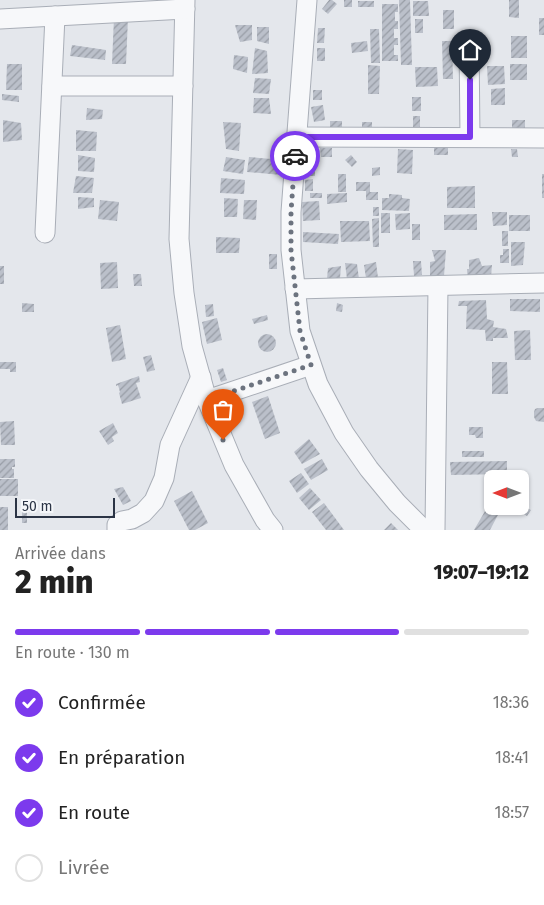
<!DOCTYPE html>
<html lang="fr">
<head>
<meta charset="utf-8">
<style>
	:root { --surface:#fff; --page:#f2f2f2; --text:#222; --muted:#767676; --line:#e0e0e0; --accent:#7c3aed }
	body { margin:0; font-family:"Fira Sans",sans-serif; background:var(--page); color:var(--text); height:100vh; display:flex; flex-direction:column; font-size:19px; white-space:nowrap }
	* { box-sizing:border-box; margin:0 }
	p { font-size:16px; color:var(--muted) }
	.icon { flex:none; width:28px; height:28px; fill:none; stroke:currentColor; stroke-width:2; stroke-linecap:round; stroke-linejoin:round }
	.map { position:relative; height:530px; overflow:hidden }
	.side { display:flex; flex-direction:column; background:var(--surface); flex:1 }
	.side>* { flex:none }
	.needle { width:32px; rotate:270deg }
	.buttons { position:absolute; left:484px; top:470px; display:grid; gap:10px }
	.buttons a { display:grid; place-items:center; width:45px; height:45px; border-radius:8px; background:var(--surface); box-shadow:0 1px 4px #0004; font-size:25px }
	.scale { position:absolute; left:15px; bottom:12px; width:100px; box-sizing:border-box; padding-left:5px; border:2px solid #2b3445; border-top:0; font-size:14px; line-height:18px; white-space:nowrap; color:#2b3445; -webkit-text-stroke:4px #f4f6f9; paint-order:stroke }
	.pin { position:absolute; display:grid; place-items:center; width:42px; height:42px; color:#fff; margin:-51px -21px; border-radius:50% 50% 50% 0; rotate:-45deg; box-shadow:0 0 5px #0007 }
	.pin .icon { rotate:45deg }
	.courier { position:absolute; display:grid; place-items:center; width:50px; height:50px; margin:-25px; border:4px solid #7c3aed; border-radius:50%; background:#fff; color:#222; box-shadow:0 1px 6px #0007 }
	.head em { font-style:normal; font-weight:800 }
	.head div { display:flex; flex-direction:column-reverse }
	.head { display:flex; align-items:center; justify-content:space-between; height:85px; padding:0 15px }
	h1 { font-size:32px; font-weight:800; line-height:38px }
	.bar { display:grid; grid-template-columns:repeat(4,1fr); gap:8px 5px; align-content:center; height:60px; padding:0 15px }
	.bar i { height:6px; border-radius:4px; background:var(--line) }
	.bar .current { background:var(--accent) }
	.bar p { grid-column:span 4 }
	ol { padding:0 15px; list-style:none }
	li { display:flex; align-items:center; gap:15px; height:55px }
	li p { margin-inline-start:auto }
	li .icon { padding:5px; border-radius:50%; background:var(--accent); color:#fff; stroke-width:4 }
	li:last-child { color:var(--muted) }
	li i { width:28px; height:28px; border:2px solid var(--line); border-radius:50% }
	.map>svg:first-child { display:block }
</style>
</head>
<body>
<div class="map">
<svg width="544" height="530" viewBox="0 0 544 530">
	<defs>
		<pattern id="building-hatch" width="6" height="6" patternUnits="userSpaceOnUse" patternTransform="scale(1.25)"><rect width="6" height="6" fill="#bbc0ca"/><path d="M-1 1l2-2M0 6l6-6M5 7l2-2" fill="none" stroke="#989da6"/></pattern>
	</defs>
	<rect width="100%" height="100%" fill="#e4e7ec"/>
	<g fill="url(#building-hatch)">
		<path d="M329,0h3l5,4 -9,10 -6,-5z"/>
		<rect x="344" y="0" width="8" height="7"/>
		<path d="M399,0h11l2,65h-11z"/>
		<path d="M509,0h10v18l-10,-1z"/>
		<rect x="358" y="1" width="16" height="6"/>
		<path d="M413,1h15l1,15h-16z"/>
		<path d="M382,4h16v8h-3v9h3v8h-4v9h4v7h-4v10h4v6h-16z"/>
		<rect x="443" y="10" width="11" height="19"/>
		<path d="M114,17l14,1 -2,46h-14z"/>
		<rect x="539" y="18" width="5" height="17"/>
		<rect x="415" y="19" width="8" height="14"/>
		<path d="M235,25h17v15l-12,2z"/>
		<path d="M257,27h12v17l-12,-3z"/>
		<path d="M318,28h7l-1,15h-7z"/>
		<path d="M370,29h9l1,34h-9z"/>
		<rect x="511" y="36" width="16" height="22"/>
		<path d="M367,41l1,10 -16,2 -1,-10z"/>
		<path d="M442,41h10l1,38h-10z"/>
		<path d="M72,45l34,5 -1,10 -35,-4z"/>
		<path d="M255,48l12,3 1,22 -16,1z"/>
		<rect x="317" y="48" width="8" height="13"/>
		<path d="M234,55l14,2 -1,16 -14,-4z"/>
		<path d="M7,64h15v26h-16z"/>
		<rect x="510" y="64" width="17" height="16"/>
		<path d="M368,65l12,1 -1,28h-11z"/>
		<path d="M487,66h17l1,18 -17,1z"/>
		<path d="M415,67h22l1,19 -22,1z"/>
		<path d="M255,78l16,1 -2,15 -16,-1z"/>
		<path d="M505,88v17h-14v-16z"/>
		<rect x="313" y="90" width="9" height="10"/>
		<path d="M2,94l17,2v6l-17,-2z"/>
		<rect x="412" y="97" width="9" height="14"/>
		<path d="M254,98h15l2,16 -18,-1z"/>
		<path d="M323,105l2,15 -11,2 -3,-15z"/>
		<path d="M87,108l16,2 -1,9 -16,1z"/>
		<rect x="413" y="116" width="7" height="12"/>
		<path d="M3,120l18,3 1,17 -19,2z"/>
		<path d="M512,120h13v8l-13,1z"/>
		<rect x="330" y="121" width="12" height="7"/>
		<path d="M223,122l18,1 -2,28 -13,-2z"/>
		<rect x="362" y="122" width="10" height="6"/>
		<path d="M76,130l21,2 -1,19h-20z"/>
		<path d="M434,147l14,1v7h-14z"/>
		<path d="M320,148h12v9h-11z"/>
		<path d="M398,149l15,1 -1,24 -15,-1z"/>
		<path d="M511,149h6l1,8h-6z"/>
		<path d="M78,155l17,3 -1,14 -16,-1z"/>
		<path d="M351,155l6,7 -5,5 -7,-7z"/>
		<path d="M226,157l19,3 -2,14 -20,-3z"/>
		<path d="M249,157l34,3 -1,15 -35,-3z"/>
		<path d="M307,165h8v11h-9z"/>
		<path d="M380,167v8l-8,1v-8z"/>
		<rect x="338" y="174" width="8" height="18"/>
		<rect x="542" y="174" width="2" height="24"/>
		<path d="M76,176l18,2 -2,15h-19z"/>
		<path d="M221,178l24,2 -1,14 -24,-1z"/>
		<path d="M313,179v12h-8v-11z"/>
		<path d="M356,182h14v10h8v8h-12v-9h-10z"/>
		<path d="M475,186v22h-28v-21z"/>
		<rect x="310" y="193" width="12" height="5"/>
		<path d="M347,193v9l-20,2v-10z"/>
		<path d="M389,194l13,1v3l8,1 -1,12 -27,-1v-12h7z"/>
		<path d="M78,197l16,1v9l-16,2z"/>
		<path d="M224,198l14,1 -1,18h-13z"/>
		<path d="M100,200l19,2 -2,19 -19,-2z"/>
		<path d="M244,200h13l-1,20 -13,-1z"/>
		<path d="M319,201l1,19 -17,1 -1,-19z"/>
		<rect x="373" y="207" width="6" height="9"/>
		<path d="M492,212h15v13l-14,1z"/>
		<rect x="381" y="213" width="9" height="20"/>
		<path d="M410,213v16l-14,1 -1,-16z"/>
		<path d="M477,214v16h-33v-15z"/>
		<rect x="509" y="215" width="21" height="16"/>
		<path d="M379,218v29h-6l-1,-28z"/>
		<path d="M340,221h29l1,20 -29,1z"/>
		<rect x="412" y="224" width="8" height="16"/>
		<rect x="502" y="231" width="6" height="15"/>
		<path d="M303,232l36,2 -1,10 -35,-2z"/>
		<path d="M216,237l24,1 -1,15h-23z"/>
		<path d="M511,242h14l-2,23 -12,1z"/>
		<path d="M503,249h6v14h-9v-8h3z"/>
		<path d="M432,250h14l-2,26h-14v-14l5,-1z"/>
		<rect x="269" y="254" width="8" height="15"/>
		<path d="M479,258l3,8 10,-1 -1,12 -23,5 -1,-13h2v-9z"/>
		<path d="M413,261h8l1,14 -8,1z"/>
		<path d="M117,262l1,26 -17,1 -1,-26z"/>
		<path d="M376,262l2,16h-12l-2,-13z"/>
		<path d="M345,263l12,1 2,15h-12z"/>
		<rect x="0" y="266" width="4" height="18"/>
		<path d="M341,266l-1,12 -13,1 1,-11z"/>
		<path d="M133,274h8l1,12h-8z"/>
		<path d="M510,299h30v13l-30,-1z"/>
		<path d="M486,300l1,19 7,2 -1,6 13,2 2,9h-15v3h-7l-1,-11 -19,-1 1,-23h-9l1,-5z"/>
		<path d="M22,303l12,1v8h-12z"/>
		<path d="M337,303l6,2 -1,7 -6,-1z"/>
		<path d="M213,304l1,12 -8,1 -1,-12z"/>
		<path d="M267,315l1,5 -14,4 -2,-5z"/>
		<path d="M217,318l5,22 -15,4 -5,-22z"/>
		<path d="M120,325l6,34 -14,3 -6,-34z"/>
		<path d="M530,330l1,30h-16l-1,-29z"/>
		<circle cx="267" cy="343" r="9"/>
		<path d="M151,355l4,15 -8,2 -4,-15z"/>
		<path d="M0,362h16v10h-6v-3h-10z"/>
		<path d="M492,362h15l1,32h-16z"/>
		<path d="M223,368l4,12 -6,2 -4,-12z"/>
		<path d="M139,376l1,6 -4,1 5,15 -19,6 -3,-11 1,-1 -2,-7 -2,1v-2z"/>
		<path d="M268,396l12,37 -15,6 -13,-37z"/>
		<path d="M538,408h6v14l-8,-1 -2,-4v-5l1,-3z"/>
		<path d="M14,421l1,24h-14l-1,-23z"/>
		<path d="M113,423l5,10 -6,4 2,4 -6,4 -9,-14z"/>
		<path d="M469,427h14v11h-7l-1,-3h-6z"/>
		<path d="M309,439l11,15 -18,10 -8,-12z"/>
		<rect x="462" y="451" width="22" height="6"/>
		<path d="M0,459h15v8h-3v2h2v9h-14z"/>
		<path d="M322,459l6,11 -17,10 -7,-11z"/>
		<path d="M507,461v13l-56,1 -1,-13z"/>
		<path d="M301,473l8,11 -12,9 -8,-12z"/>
		<rect x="0" y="479" width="18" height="17"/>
		<path d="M123,487l8,14 -8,4 -9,-16z"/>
		<path d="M310,488l11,12 -12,10 -10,-12z"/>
		<path d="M192,491l16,32 -13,7h-6l-15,-29z"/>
		<path d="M324,503l20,27h-18l-14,-18z"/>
		<path d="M520,504l11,6 -4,6 -17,-10h10z"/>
		<path d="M488,506l11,7 -9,17h-16z"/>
		<rect x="0" y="507" width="8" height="23"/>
		<rect x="22" y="509" width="5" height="14"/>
		<path d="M391,523l7,7h-14z"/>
	</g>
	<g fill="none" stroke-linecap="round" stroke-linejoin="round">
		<g stroke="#a9aeb7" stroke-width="21">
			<g id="minor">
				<path d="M185,0l-6,239 5,54 8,53 15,54 27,65 31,55 8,10"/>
				<path d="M307,0l-16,212v38l9,81 18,53 26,49 25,36 28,34 27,27"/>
				<path d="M0,19l185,-10"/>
				<path d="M469,41l1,96"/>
				<path d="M52,86h131"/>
				<path d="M297,137l247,1"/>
				<path d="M45,233l10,-217"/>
				<path d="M295,289l249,-6"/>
				<path d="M207,400l104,-35"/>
				<path d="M117,530v-5l5,-4 10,-2 11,-6 11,-12 10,-23 6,-33 31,-68"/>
				<path d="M435,530l3,-244"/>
			</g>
		</g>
		<use href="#minor" stroke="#f7f8fa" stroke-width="19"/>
	</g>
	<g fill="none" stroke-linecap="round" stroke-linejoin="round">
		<path stroke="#6c737f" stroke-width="5" stroke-dasharray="0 9" d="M223,440l-16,-40 104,-35 -11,-34 -9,-81v-38l4,-56"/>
		<path stroke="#7c3aed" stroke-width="6" d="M295,156l1,-19h174v-57"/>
	</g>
</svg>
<div class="buttons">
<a><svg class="needle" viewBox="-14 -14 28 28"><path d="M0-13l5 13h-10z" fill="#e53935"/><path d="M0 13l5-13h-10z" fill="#767676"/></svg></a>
</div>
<div class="scale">50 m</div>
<div class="pin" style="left:223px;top:440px;background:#ea580c"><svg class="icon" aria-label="bag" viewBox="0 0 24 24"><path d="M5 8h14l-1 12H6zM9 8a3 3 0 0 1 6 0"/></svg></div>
<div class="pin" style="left:470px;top:80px;background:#1f2937"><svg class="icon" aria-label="home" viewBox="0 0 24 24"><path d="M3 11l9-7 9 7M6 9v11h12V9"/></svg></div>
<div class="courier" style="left:295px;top:156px"><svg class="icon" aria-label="car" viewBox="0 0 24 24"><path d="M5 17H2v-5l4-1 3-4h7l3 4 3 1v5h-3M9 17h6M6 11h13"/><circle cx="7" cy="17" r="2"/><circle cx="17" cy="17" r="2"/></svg></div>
</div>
<section class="side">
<div class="head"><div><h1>2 min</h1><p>Arrivée dans</p></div><em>19:07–19:12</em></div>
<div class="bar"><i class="current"></i><i class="current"></i><i class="current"></i><i></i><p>En route · 130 m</p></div>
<ol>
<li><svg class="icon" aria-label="check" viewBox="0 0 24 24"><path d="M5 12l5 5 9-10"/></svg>Confirmée<p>18:36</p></li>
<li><svg class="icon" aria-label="check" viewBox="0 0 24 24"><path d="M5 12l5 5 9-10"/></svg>En préparation<p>18:41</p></li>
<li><svg class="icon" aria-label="check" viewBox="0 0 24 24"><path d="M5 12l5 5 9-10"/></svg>En route<p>18:57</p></li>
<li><i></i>Livrée</li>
</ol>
</section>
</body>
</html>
